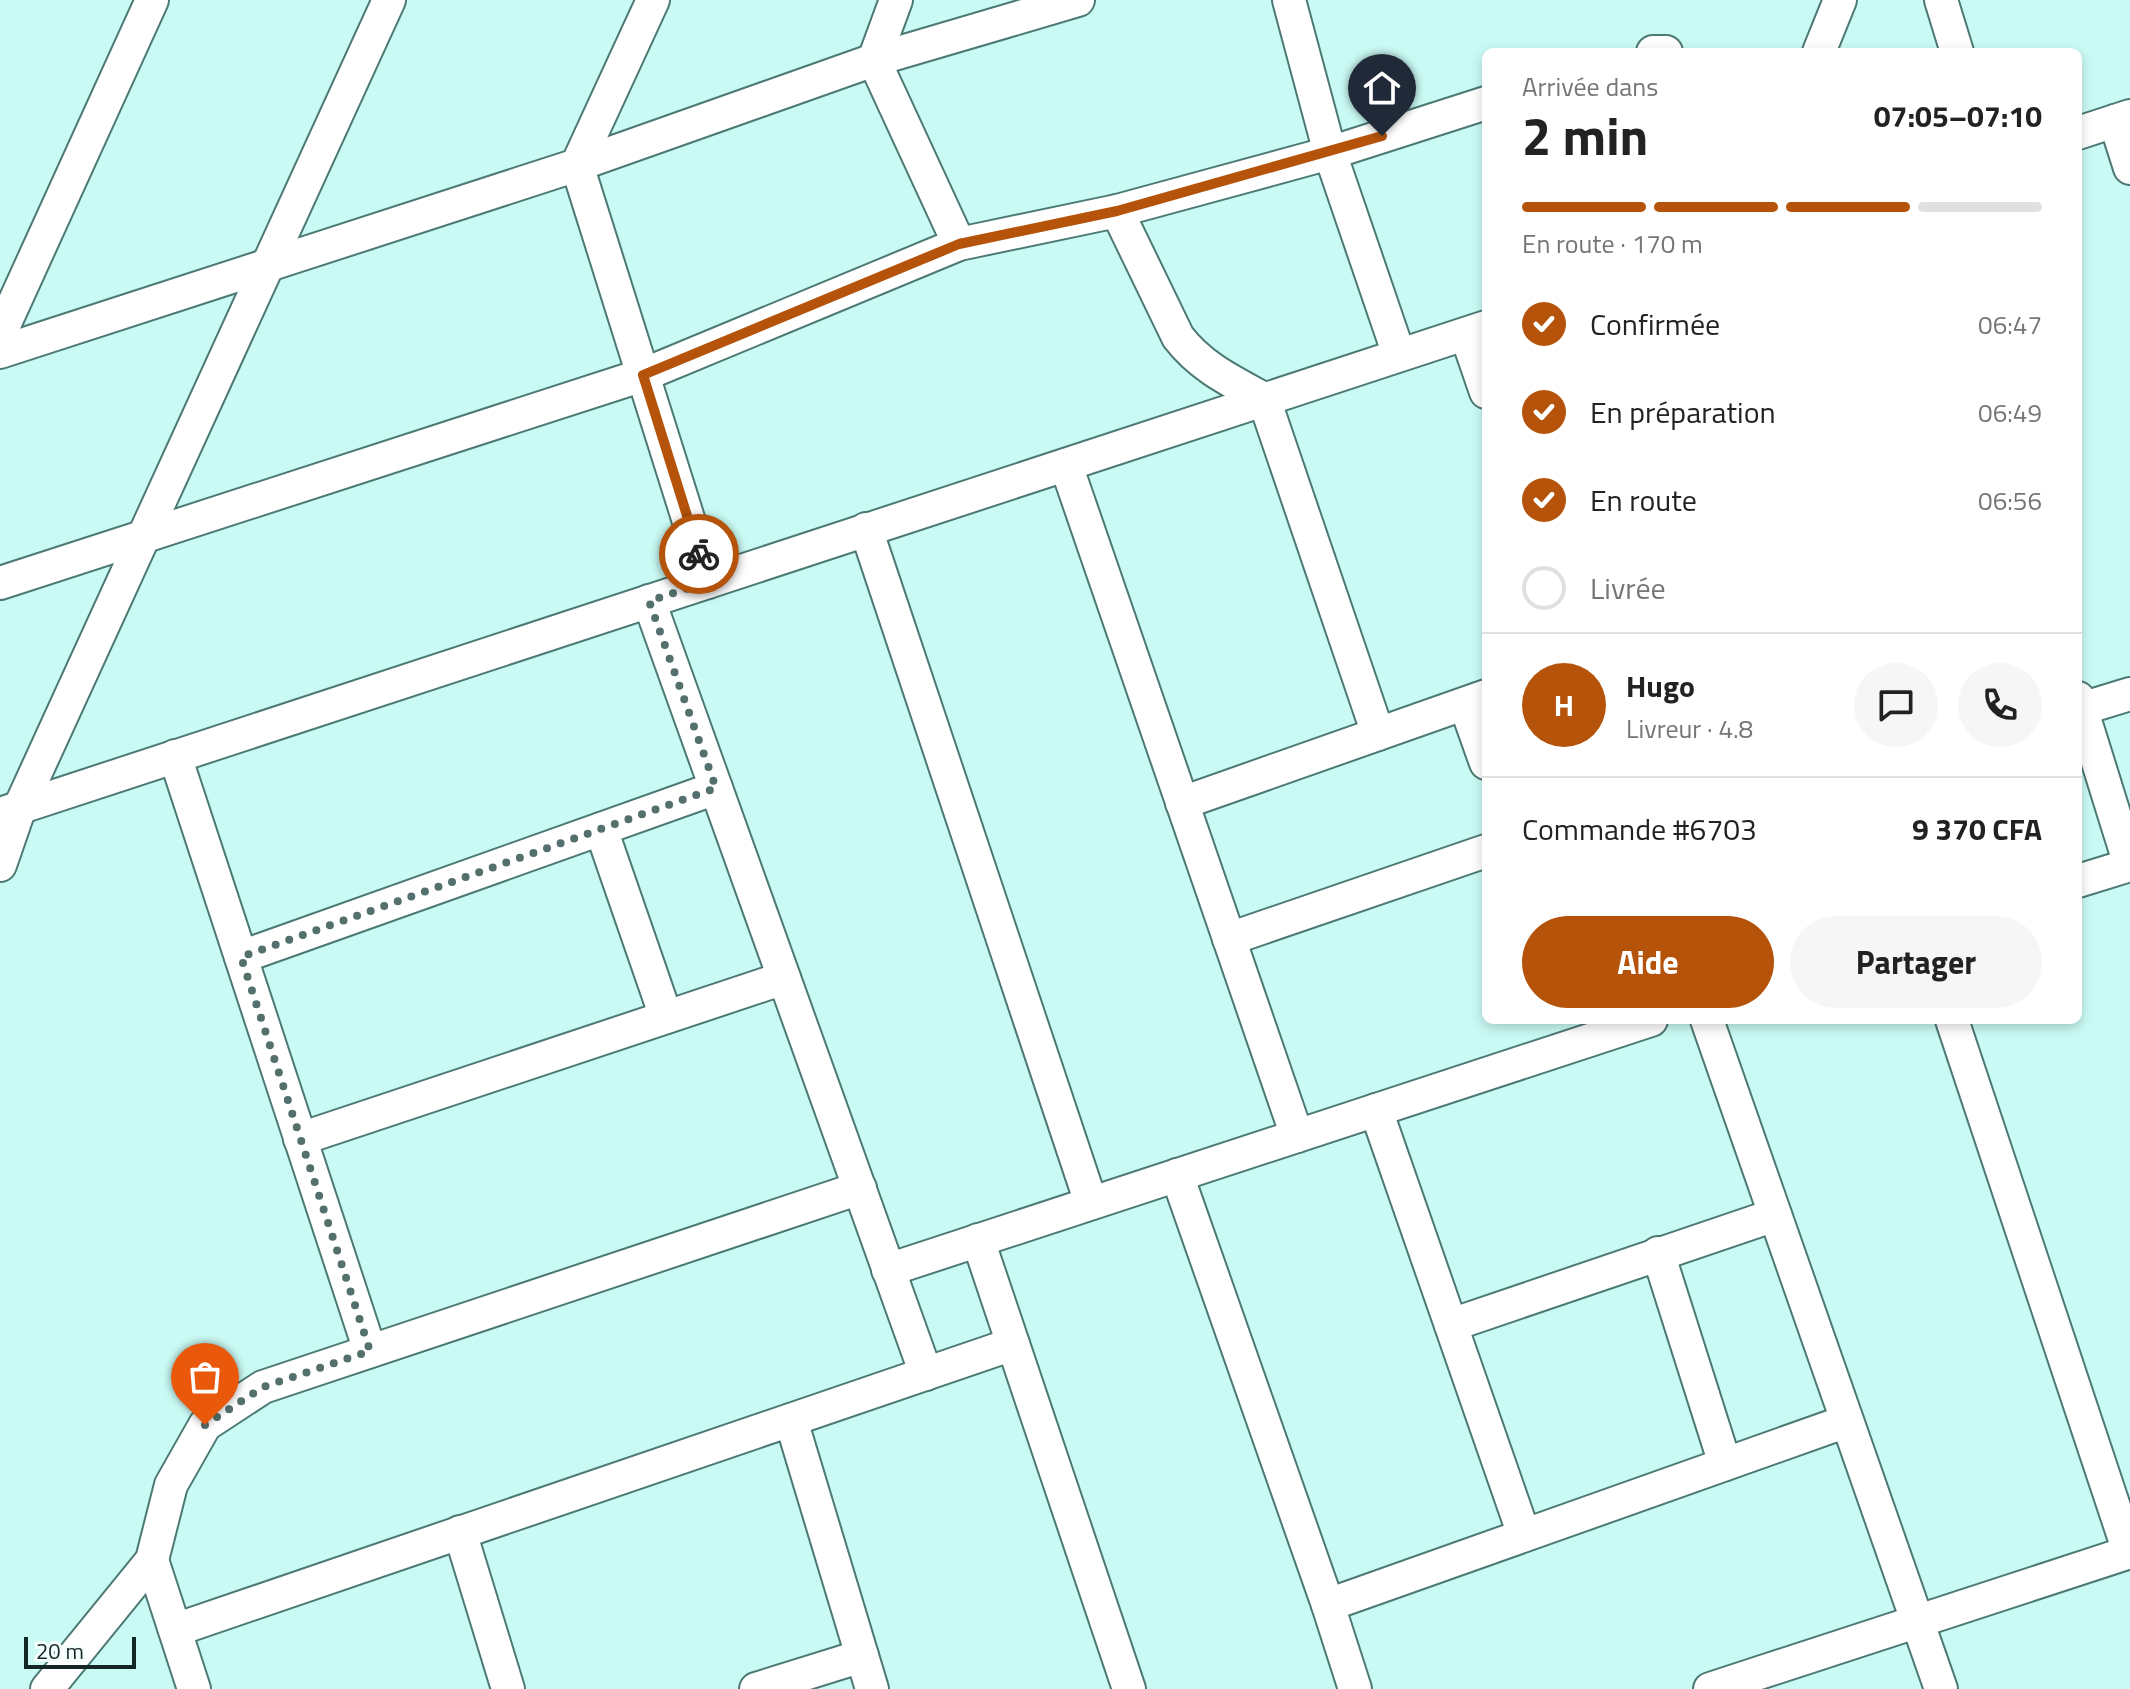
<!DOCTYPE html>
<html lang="fr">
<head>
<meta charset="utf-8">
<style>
	:root { --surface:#fff; --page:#f6f6f6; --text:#222; --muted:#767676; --line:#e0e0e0; --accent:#b45309 }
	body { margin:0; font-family:"Titillium Web",sans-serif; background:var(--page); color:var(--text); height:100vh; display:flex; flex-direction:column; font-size:30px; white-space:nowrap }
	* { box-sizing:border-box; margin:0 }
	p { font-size:26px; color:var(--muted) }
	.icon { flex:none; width:44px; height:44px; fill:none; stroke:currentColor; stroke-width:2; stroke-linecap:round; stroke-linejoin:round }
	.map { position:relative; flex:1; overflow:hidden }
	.drawer { position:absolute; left:1482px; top:48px; width:600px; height:976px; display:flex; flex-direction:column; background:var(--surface); border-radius:12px; box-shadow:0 4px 12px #0003 }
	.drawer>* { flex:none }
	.scale { position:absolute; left:24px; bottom:20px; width:112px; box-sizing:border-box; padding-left:8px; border:4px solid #132624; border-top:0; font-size:22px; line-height:28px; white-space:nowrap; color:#132624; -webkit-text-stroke:6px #f5fefd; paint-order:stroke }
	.pin { position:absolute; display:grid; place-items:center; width:68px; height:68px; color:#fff; margin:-82px -34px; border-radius:50% 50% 50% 0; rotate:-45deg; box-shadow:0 0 8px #0007 }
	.pin .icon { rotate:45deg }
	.courier { position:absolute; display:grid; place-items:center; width:80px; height:80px; margin:-40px; border:6px solid #b45309; border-radius:50%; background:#fff; color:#222; box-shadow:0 2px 10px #0007 }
	.headline em { font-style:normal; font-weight:700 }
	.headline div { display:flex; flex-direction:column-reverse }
	.headline { display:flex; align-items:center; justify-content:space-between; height:136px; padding:0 40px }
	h1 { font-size:52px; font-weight:700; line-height:60px }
	.bar { display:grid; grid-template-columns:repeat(4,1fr); gap:12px 8px; align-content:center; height:96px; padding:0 40px }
	.bar i { height:10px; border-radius:6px; background:var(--line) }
	.bar .on { background:var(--accent) }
	.bar p { grid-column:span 4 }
	.line { display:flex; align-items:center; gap:20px; padding:0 40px; border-top:2px solid var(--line) }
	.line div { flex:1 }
	.round { display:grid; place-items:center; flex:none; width:84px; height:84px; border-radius:42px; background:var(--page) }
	ol { padding:0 40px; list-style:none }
	li { display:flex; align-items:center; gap:24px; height:88px }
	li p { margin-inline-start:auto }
	li .icon { padding:8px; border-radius:50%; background:var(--accent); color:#fff; stroke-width:4 }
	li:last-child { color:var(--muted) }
	li i { width:44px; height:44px; border:4px solid var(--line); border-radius:50% }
	.button { display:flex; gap:16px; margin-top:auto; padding:16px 40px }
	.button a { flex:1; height:92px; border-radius:48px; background:var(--accent); color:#fff; font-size:32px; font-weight:700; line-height:92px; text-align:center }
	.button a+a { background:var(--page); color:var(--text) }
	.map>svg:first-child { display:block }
</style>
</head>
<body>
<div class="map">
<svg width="2130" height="1689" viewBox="0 0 2130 1689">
	<rect width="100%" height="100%" fill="#cafaf4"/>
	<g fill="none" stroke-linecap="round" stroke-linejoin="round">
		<g stroke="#4c7974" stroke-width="36">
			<g id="minor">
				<path d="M653,0l-76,165 131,417"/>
				<path d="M896,0l-22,60 85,184"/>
				<path d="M1289,0l41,153 69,202"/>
				<path d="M1941,0l16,52"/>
				<path d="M1653,52h13"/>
				<path d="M1819,52l21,-52"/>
				<path d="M2115,121l15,47"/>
				<path d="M2078,133l52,-17"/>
				<path d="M1117,211l61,126c23,30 53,44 86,62l114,335"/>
				<path d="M0,334l152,-334"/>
				<path d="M1466,334l20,58"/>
				<path d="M0,352l577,-187 297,-105 204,-60"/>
				<path d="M1066,465l231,671"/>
				<path d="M866,529l225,674"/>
				<path d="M0,583l643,-208 316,-131 158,-33 213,-58 156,-50"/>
				<path d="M649,601l277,773"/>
				<path d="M2078,698l52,167"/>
				<path d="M1465,704l21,59"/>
				<path d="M2081,709l49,-15"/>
				<path d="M175,756l195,595"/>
				<path d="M1182,803l304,-107"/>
				<path d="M0,814l1486,-487"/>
				<path d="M601,829l65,188"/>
				<path d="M0,865l20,-58 369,-807"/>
				<path d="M2078,881l52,-16"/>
				<path d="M1229,939l257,-88"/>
				<path d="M241,957l475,-169"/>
				<path d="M1707,1020l234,669"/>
				<path d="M1952,1020l177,532"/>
				<path d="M1376,1110l148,425"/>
				<path d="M300,1139l484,-161"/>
				<path d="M1177,1175l151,430 27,84"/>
				<path d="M978,1240l151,449"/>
				<path d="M1658,1253l67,211"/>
				<path d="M888,1270l763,-250"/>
				<path d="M1451,1325l324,-110"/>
				<path d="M791,1420l81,269"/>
				<path d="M460,1532l48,157"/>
				<path d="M152,1560l42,129"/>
				<path d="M1328,1605l519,-184"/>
				<path d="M175,1630l838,-286"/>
				<path d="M47,1689l105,-129 19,-75 34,-60 58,-38 597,-199"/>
				<path d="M756,1689l106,-33"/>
				<path d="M1710,1689l420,-137"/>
			</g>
		</g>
		<use href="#minor" stroke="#fff" stroke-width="32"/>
	</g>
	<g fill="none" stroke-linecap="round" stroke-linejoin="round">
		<path stroke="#53706d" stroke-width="8" stroke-dasharray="0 14.4" d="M205,1425l58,-38 107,-36 -129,-394 475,-169 -67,-187 59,-19 -9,-28"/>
		<path stroke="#b45309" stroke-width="10" d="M699,554l-56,-179 316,-131 158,-33 265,-75"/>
	</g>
</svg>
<div class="scale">20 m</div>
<div class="pin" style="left:205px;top:1425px;background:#ea580c"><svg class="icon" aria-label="bag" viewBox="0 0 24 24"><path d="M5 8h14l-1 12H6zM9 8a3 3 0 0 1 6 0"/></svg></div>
<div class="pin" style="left:1382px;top:136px;background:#1f2937"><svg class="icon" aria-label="home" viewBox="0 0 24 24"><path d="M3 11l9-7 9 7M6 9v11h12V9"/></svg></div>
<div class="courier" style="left:699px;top:554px"><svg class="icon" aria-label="bike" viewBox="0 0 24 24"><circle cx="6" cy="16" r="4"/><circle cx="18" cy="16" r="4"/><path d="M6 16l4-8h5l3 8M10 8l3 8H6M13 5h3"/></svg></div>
<section class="drawer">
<div class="headline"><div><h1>2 min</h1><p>Arrivée dans</p></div><em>07:05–07:10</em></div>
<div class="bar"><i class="on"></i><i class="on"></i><i class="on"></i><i></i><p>En route · 170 m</p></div>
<ol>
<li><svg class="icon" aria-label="check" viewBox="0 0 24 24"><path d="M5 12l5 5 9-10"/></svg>Confirmée<p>06:47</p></li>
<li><svg class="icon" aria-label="check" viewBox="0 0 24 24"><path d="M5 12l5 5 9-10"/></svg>En préparation<p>06:49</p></li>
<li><svg class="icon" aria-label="check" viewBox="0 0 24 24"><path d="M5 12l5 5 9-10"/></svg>En route<p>06:56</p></li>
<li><i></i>Livrée</li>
</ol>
<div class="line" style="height:144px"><b class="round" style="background:var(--accent);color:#fff">H</b><div><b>Hugo</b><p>Livreur · 4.8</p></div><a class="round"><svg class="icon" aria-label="chat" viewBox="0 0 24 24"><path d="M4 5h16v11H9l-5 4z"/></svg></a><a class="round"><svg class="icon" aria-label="phone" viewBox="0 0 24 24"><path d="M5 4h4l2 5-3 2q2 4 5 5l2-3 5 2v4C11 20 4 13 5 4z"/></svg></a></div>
<div class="line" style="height:104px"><div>Commande #6703</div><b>9 370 CFA</b></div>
<div class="button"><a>Aide</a><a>Partager</a></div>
</section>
</div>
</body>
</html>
